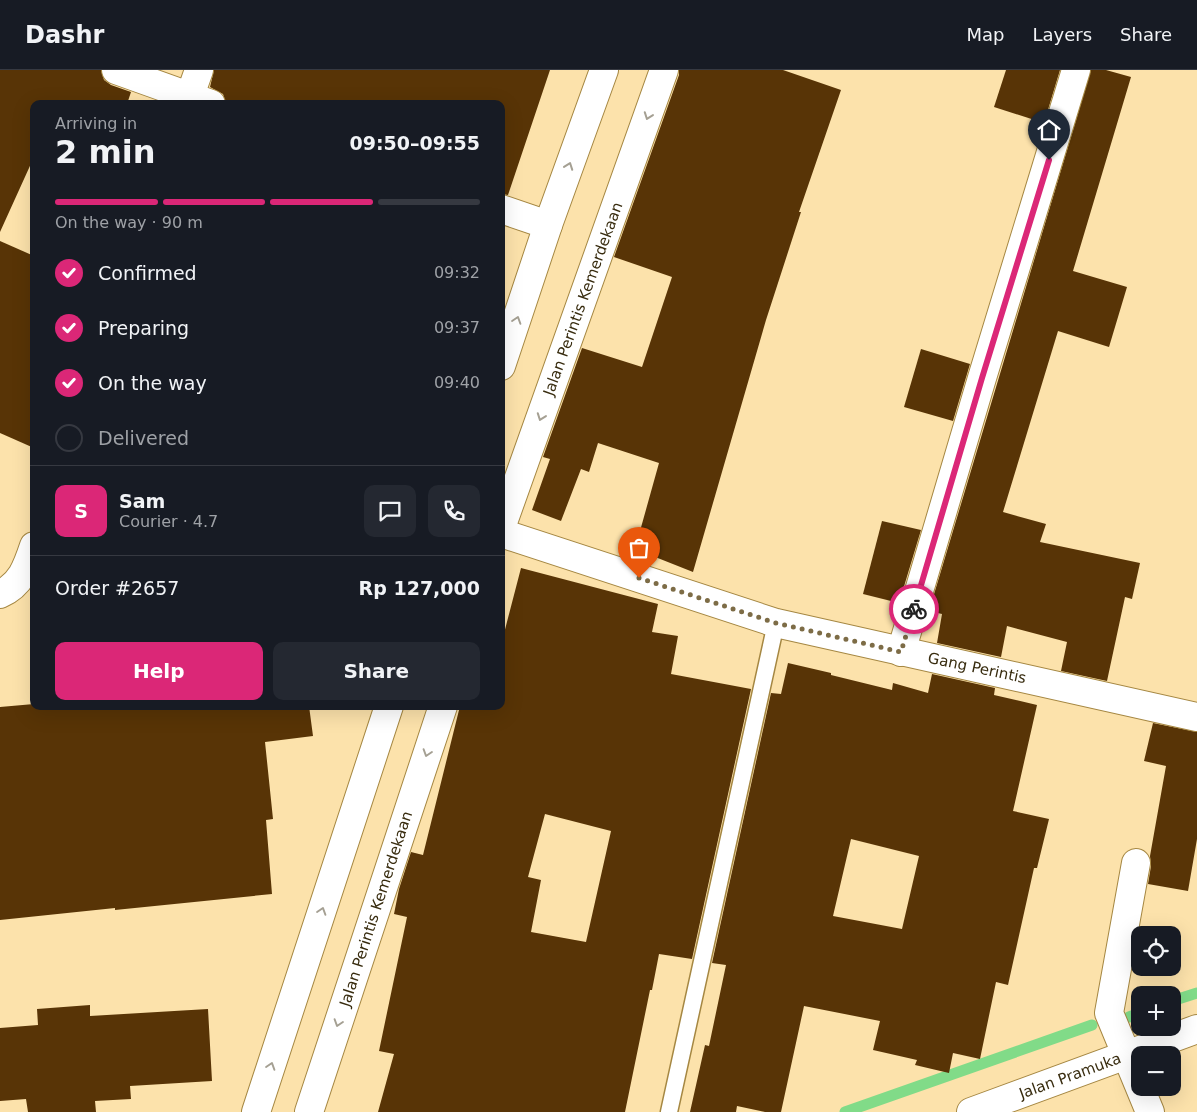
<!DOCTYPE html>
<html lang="en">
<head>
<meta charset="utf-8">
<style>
	:root { --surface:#171b24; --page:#242831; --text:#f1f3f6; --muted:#9ea1a6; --line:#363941; --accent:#db2777 }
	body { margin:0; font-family:"DejaVu Sans",sans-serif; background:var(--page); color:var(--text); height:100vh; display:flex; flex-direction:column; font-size:19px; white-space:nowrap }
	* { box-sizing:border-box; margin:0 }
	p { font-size:16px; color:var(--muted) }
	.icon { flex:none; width:28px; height:28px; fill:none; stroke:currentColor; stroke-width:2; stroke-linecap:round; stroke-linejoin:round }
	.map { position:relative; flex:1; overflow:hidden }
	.panel { position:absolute; left:30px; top:30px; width:475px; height:610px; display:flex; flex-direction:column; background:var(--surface); border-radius:10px; box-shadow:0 5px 20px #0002 }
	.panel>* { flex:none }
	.buttons { position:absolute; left:1131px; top:856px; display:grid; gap:10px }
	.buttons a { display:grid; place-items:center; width:50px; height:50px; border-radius:10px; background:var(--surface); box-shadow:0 5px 20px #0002; font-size:25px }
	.pin { position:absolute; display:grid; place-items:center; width:42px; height:42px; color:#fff; margin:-51px -21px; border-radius:50% 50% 50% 0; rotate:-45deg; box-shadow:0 0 5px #0007 }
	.pin .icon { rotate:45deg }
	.courier { position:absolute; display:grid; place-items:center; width:50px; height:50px; margin:-25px; border:4px solid #db2777; border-radius:50%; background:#fff; color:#222; box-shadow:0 1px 6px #0007 }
	.headline em { font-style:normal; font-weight:700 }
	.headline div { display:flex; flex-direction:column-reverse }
	.headline { display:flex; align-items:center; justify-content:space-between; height:85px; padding:0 25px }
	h1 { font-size:32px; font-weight:700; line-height:38px }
	.bar { display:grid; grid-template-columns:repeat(4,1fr); gap:8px 5px; align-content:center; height:60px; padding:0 25px }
	.bar i { height:6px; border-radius:4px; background:var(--line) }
	.bar .current { background:var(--accent) }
	.bar p { grid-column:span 4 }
	.line { display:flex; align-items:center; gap:12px; padding:0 25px; border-top:1px solid var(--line) }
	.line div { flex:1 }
	.round { display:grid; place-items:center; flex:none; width:52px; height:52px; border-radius:10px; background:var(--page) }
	ol { padding:0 25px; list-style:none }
	li { display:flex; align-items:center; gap:15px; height:55px }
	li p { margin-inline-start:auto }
	li .icon { padding:5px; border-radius:50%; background:var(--accent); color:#fff; stroke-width:4 }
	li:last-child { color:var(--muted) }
	li i { width:28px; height:28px; border:2px solid var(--line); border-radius:50% }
	.cta { display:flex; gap:10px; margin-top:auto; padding:10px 25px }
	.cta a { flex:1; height:58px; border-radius:10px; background:var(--accent); color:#fff; font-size:20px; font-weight:700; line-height:58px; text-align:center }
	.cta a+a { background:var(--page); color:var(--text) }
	header { display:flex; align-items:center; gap:30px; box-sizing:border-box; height:70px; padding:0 25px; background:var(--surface); border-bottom:1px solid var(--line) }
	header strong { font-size:24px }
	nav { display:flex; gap:28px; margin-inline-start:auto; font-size:18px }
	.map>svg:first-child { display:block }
</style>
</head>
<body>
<header>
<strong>Dashr</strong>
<nav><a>Map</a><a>Layers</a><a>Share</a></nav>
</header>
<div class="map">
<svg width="1197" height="1042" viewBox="0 0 1197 1042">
	<rect width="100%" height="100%" fill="#fce2ab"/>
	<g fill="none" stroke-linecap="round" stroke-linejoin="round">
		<g stroke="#81db88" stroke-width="11">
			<path d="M1172,931l25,-8"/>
			<path d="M1129,947l11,-4"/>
			<path d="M845,1042l247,-87"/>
		</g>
	</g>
	<g fill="#583406" fill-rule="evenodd">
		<path d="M0,0h101l3,10 7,5 20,7 -4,12h-93v53l-34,75z"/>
		<path d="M214,0h336l-42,125 -7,-1v-90h-275l-3,-10 -13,-7z"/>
		<path d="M679,0h104l58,20 -42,122h2l-35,108 -73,252 -58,-23 24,-86 -61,-20 -9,29 -8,-3 -20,52 -29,-11 18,-51 -7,-2 39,-109 60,19 30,-90 -58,-20 65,-182z"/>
		<path d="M1006,0h54l-16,53 -50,-16z"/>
		<path d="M1091,0h15l25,7 -58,194 54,16 -18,60 -51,-16 -55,181 43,12 -6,18 100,21 -8,36 -7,-2 -18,84 -46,-10 6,-29 -60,-16 -6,31 -64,-14 5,-29 -13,-3z"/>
		<path d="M0,171l34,15v192l-34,-15z"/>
		<path d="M921,279l49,15 -17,57 -49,-14z"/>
		<path d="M882,451l39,9 -22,73 -36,-9z"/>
		<path d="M521,498l137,36 -6,28 26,4 -7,38 80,15 -59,270 -33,-5 -7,36h-2l-25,122h-247l16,-58 -15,-3 28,-134 -13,-3 5,-25 12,-37 12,3 37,-149h41v-61zM545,744l66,17 -25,111 -55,-10 10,-52 -13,-3z"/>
		<path d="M788,593l43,10v2l61,15 1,-7 35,10 4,-19 63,14 -1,7 43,10 -24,106 36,8 -12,49h-3l-26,117 -12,-3 -16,77 -27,-6 -4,20 -34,-8 2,-5 -44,-10 7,-29 -76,-15 -23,106h-16l-28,-6 -1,6h-46l15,-67 4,1 17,-81 -14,-2 59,-270 10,1zM851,769l68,17 -17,73 -69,-13z"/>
		<path d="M34,634v2h275l4,30 -48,6 8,77 -7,1 6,74 -157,16v-2l-115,12v-213z"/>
		<path d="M1153,653l44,9v107l-9,52 -40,-7 3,-18 -1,-10 16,-90 -22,-5z"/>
		<path d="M90,935v11l118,-7 4,72 -82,5 1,13 -36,2 1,11h-68l-2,-13 -26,2v-73l38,-3 -1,-16z"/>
	</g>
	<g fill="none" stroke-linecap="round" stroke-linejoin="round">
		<g stroke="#a58742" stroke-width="19">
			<path id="lane" d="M669,1042l107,-489"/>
		</g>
		<g stroke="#a58742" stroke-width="30">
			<g id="street">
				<path d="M116,0l95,34"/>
				<path d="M187,34l12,-34"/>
				<path d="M501,139l47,16"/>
				<path d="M501,463l275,90 421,94"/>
				<path d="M0,524c21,-9 27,-27 34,-48"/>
				<path d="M901,582l81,-274 94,-308"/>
				<path d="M1136,793l-27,150 41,99"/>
			</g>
		</g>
		<g stroke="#a58742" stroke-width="30">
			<path id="secondary" d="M971,1042l226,-83"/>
		</g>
		<g stroke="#a58742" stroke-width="30">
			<g id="primary">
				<path d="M501,296l47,-141 56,-155"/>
				<path d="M501,458l163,-458"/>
				<path d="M256,1042l133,-406"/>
				<path d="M309,1042l134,-406"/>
			</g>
		</g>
		<use href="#lane" stroke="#fff" stroke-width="16"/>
		<use href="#street" stroke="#fff" stroke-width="28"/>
		<use href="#secondary" stroke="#fff" stroke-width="28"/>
		<use href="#primary" stroke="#fff" stroke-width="28"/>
	</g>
	<defs><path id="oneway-chevron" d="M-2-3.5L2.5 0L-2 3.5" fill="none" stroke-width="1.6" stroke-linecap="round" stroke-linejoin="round" transform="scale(1.25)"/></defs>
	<g stroke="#a5a093">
		<use href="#oneway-chevron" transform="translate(648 46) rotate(110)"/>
		<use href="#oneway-chevron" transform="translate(569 96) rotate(-70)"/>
		<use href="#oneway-chevron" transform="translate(517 250) rotate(-72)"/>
		<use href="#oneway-chevron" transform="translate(541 347) rotate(110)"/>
		<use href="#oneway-chevron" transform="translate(427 683) rotate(108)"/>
		<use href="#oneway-chevron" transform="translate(322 841) rotate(-72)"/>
		<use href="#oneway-chevron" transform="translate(338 953) rotate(108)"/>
		<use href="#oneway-chevron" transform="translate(271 996) rotate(-72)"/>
	</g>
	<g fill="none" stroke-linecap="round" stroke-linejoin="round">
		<path stroke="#7d6c46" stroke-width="5" stroke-dasharray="0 9" d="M639,508l137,45 125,29 13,-43"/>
		<path stroke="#db2777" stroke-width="6" d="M914,539l68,-231 67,-218"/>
	</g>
	<g text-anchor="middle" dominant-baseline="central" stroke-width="5" stroke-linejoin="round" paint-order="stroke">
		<g font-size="15" fill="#382c0f" stroke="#fff">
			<text transform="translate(583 229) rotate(-70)">Jalan Perintis Kemerdekaan</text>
			<text transform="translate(977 598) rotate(12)">Gang Perintis</text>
			<text transform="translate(376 839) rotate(-72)">Jalan Perintis Kemerdekaan</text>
			<text transform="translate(1070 1006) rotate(-20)">Jalan Pramuka</text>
		</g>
	</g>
</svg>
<div class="buttons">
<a><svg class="icon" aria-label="locate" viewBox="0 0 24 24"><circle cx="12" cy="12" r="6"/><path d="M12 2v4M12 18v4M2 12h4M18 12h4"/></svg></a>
<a>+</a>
<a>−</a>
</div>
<div class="pin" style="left:639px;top:508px;background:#ea580c"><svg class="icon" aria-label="bag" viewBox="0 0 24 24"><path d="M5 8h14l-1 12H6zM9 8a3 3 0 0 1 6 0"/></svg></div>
<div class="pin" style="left:1049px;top:90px;background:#1f2937"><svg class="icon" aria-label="home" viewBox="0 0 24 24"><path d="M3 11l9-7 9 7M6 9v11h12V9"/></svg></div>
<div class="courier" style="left:914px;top:539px"><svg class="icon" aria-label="bike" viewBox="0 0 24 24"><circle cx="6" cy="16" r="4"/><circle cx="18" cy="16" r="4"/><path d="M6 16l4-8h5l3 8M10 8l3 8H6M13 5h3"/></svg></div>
<section class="panel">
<div class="headline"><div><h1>2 min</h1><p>Arriving in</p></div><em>09:50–09:55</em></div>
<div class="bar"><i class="current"></i><i class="current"></i><i class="current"></i><i></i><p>On the way · 90 m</p></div>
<ol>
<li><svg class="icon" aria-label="check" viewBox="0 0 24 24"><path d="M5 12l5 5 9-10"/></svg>Confirmed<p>09:32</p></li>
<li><svg class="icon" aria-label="check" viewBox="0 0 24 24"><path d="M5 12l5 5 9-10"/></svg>Preparing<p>09:37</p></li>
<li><svg class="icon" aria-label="check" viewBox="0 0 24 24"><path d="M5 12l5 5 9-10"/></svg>On the way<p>09:40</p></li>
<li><i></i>Delivered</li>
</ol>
<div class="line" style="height:90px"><b class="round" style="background:var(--accent);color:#fff">S</b><div><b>Sam</b><p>Courier · 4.7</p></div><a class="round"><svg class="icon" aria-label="chat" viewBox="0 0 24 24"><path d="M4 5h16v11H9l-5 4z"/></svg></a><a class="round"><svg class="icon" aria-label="phone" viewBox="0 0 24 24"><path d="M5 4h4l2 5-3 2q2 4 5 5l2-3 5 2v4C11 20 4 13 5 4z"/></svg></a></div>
<div class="line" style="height:65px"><div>Order #2657</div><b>Rp 127,000</b></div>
<div class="cta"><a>Help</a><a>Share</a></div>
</section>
</div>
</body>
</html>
